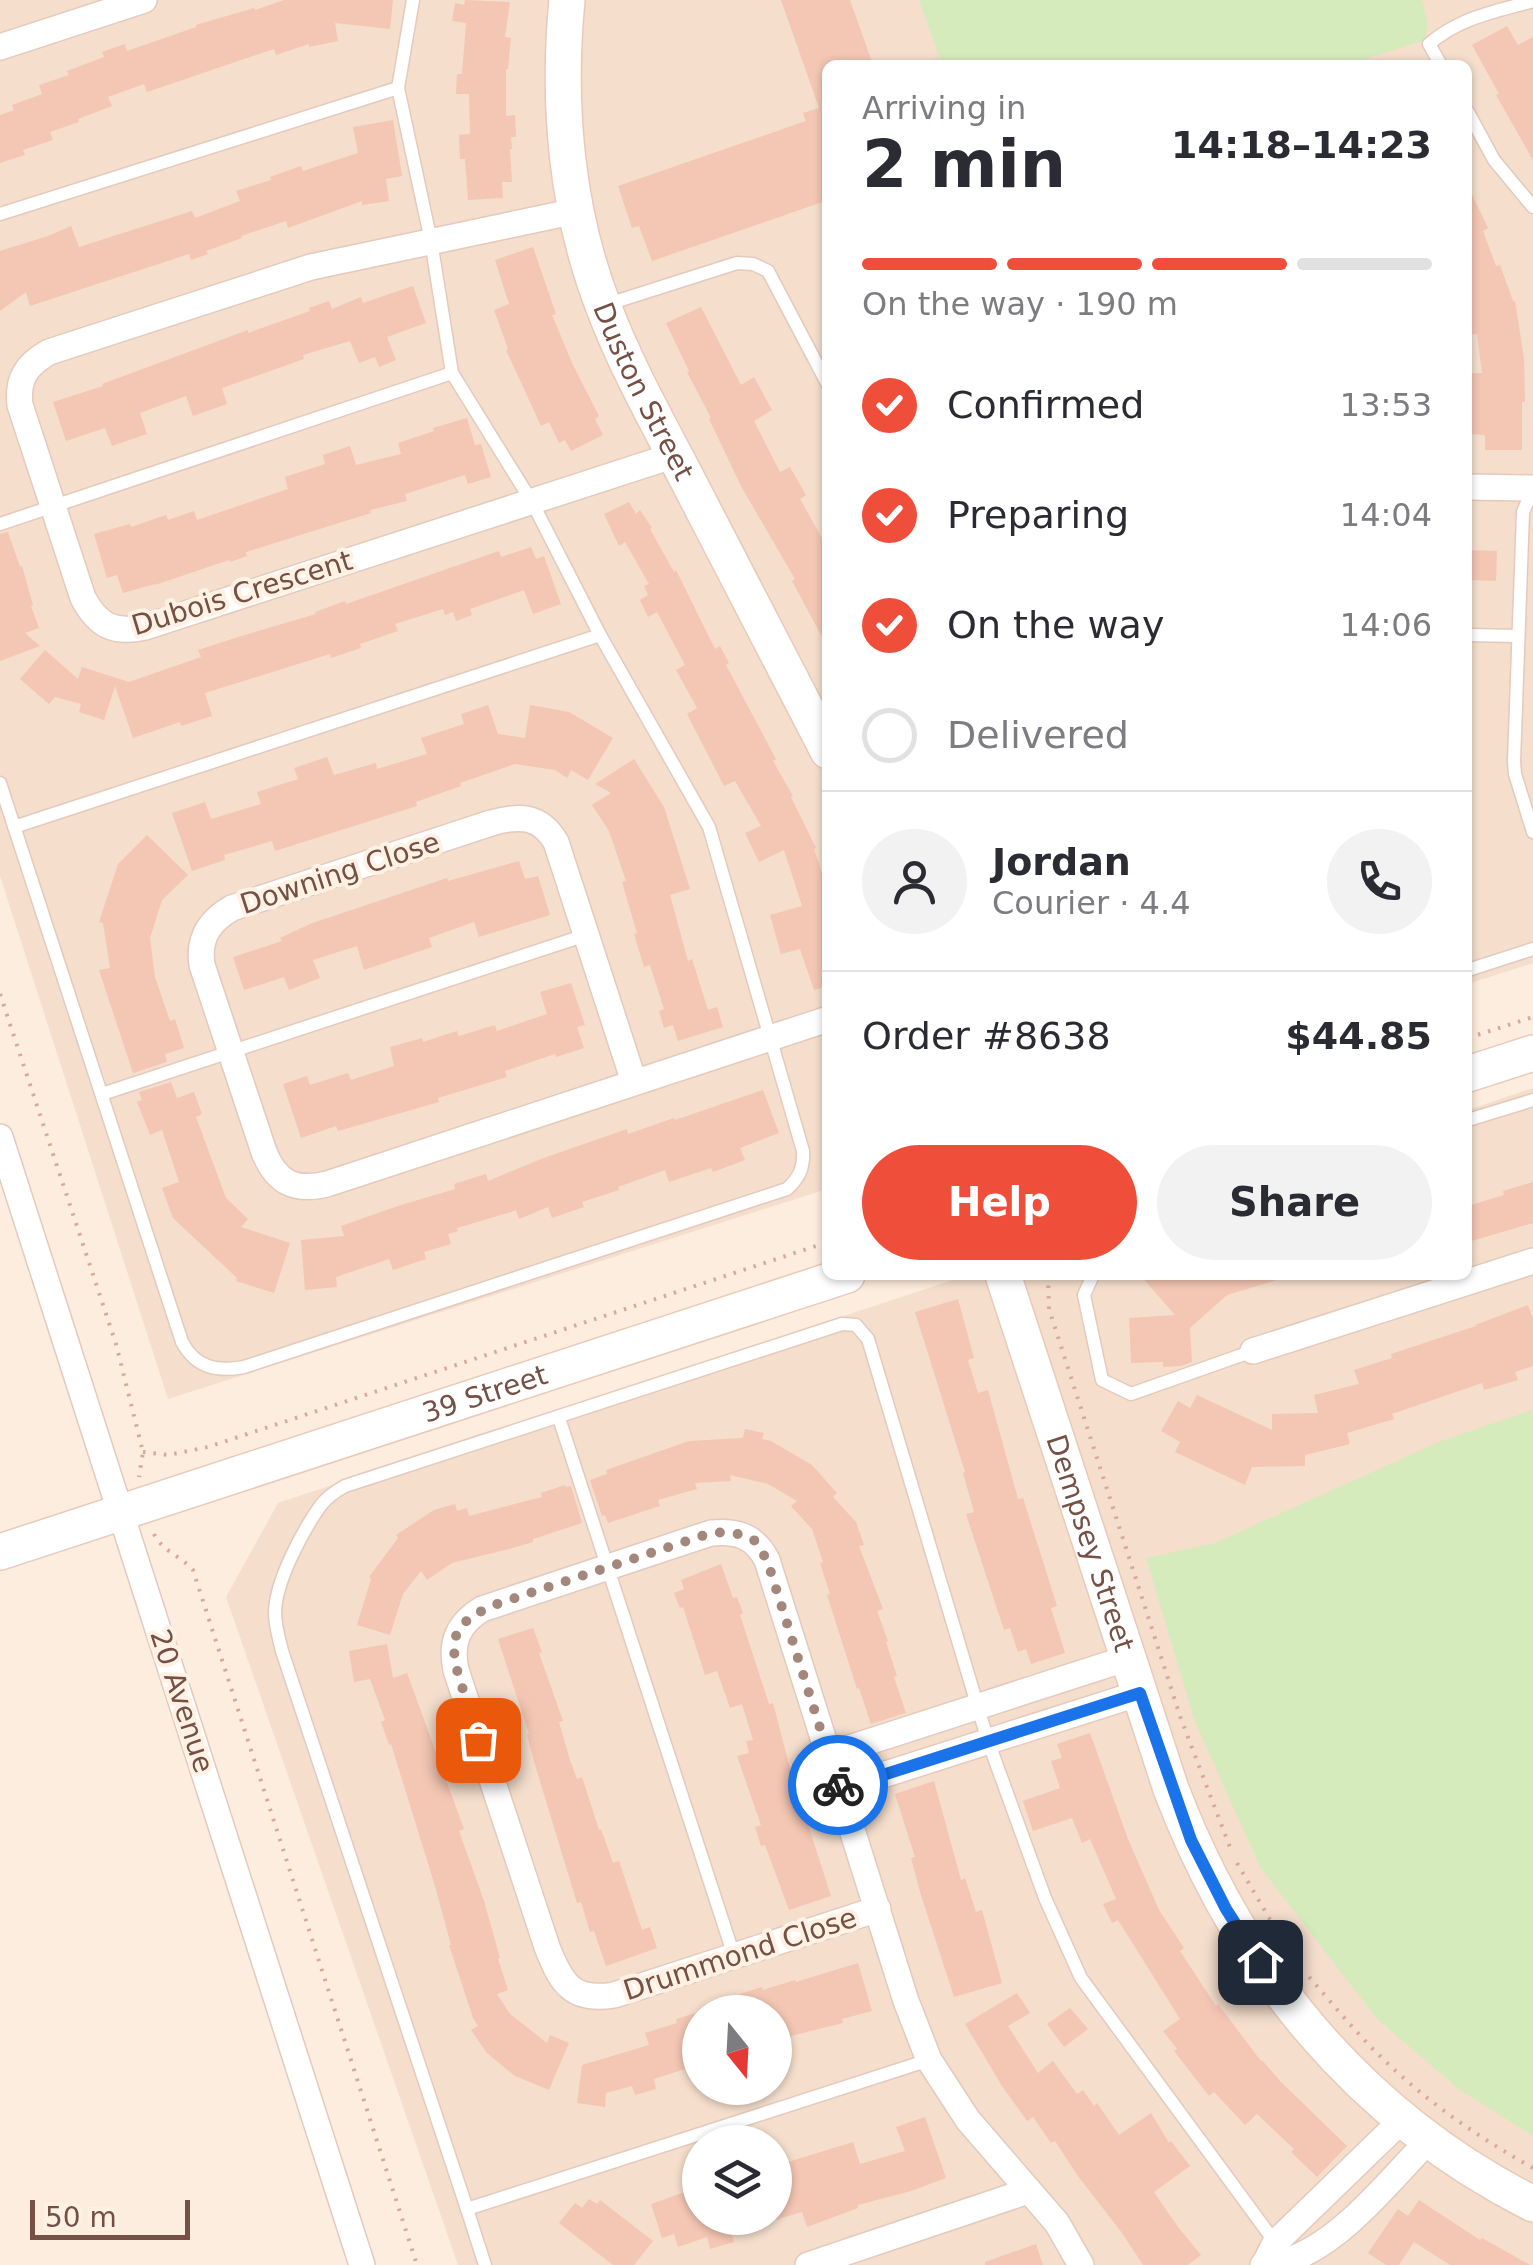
<!DOCTYPE html>
<html lang="en">
<head>
<meta charset="utf-8">
<style>
	:root { --surface:#fff; --page:#f2f2f3; --text:#2b2b33; --muted:#7c7c81; --line:#e1e1e2; --accent:#ef4e3b }
	body { margin:0; font-family:"DejaVu Sans",sans-serif; background:var(--page); color:var(--text); height:100vh; display:flex; flex-direction:column; font-size:38px; white-space:nowrap }
	* { box-sizing:border-box; margin:0 }
	p { font-size:32px; color:var(--muted) }
	.icon { flex:none; width:55px; height:55px; fill:none; stroke:currentColor; stroke-width:2; stroke-linecap:round; stroke-linejoin:round }
	.map { position:relative; flex:1; overflow:hidden }
	.details { position:absolute; left:822px; top:60px; width:650px; height:1220px; display:flex; flex-direction:column; background:var(--surface); border-radius:15px; box-shadow:0 2px 8px #0004 }
	.details>* { flex:none }
	.needle { width:65px; rotate:162deg }
	.fabs { position:absolute; left:682px; top:1995px; display:grid; gap:20px }
	.fabs a { display:grid; place-items:center; width:110px; height:110px; border-radius:50%; background:var(--surface); box-shadow:0 2px 8px #0004; font-size:50px }
	.scale { position:absolute; left:30px; bottom:25px; width:160px; box-sizing:border-box; padding-left:10px; border:5px solid #745045; border-top:0; font-size:28px; line-height:35px; white-space:nowrap; color:#745045; -webkit-text-stroke:8px #fff2e5; paint-order:stroke }
	.pin { position:absolute; display:grid; place-items:center; width:85px; height:85px; color:#fff; margin:-42px; border-radius:20px; box-shadow:0 5px 15px #0006 }
	.courier { position:absolute; display:grid; place-items:center; width:100px; height:100px; margin:-50px; border:8px solid #1a73e8; border-radius:50%; background:#fff; color:#222; box-shadow:0 2px 12px #0007 }
	.summary em { font-style:normal; font-weight:700 }
	.summary div { display:flex; flex-direction:column-reverse }
	.summary { display:flex; align-items:center; justify-content:space-between; height:170px; padding:0 40px }
	h1 { font-size:65px; font-weight:700; line-height:75px }
	.bar { display:grid; grid-template-columns:repeat(4,1fr); gap:15px 10px; align-content:center; height:120px; padding:0 40px }
	.bar i { height:12px; border-radius:8px; background:var(--line) }
	.bar .selected { background:var(--accent) }
	.bar p { grid-column:span 4 }
	.line { display:flex; align-items:center; gap:25px; padding:0 40px; border-top:2px solid var(--line) }
	.line div { flex:1 }
	.round { display:grid; place-items:center; flex:none; width:105px; height:105px; border-radius:52px; background:var(--page) }
	ol { padding:0 40px; list-style:none }
	li { display:flex; align-items:center; gap:30px; height:110px }
	li p { margin-inline-start:auto }
	li .icon { padding:10px; border-radius:50%; background:var(--accent); color:#fff; stroke-width:4 }
	li:last-child { color:var(--muted) }
	li i { width:55px; height:55px; border:5px solid var(--line); border-radius:50% }
	.cta { display:flex; gap:20px; margin-top:auto; padding:20px 40px }
	.cta a { flex:1; height:115px; border-radius:60px; background:var(--accent); color:#fff; font-size:40px; font-weight:700; line-height:115px; text-align:center }
	.cta a+a { background:var(--page); color:var(--text) }
	.map>svg:first-child { display:block }
</style>
</head>
<body>
<div class="map">
<svg width="1533" height="2265" viewBox="0 0 1533 2265">
	<rect width="100%" height="100%" fill="#fdedde"/>
	<g fill="#f5decc" fill-rule="evenodd">
		<path d="M0,0h1533v963l-65,21v-919h-640l-1,1124 -659,210 -168,-523z"/>
		<path d="M1533,1088v1177h-1075l-232,-668 52,-94 690,-228h500v-165zM700,2012h75v76h-75zM700,2142h75v76h-75z"/>
	</g>
	<g fill="#d5ebbc">
		<path d="M919,0h503l6,25 -3,15 -79,25h-404z"/>
		<path d="M1533,1410v726l-73,-46 -83,-71 -117,-152 -65,-145 -49,-164 69,-15 226,-102z"/>
	</g>
	<g fill="#f4c6b4">
		<path d="M284,0h109l-3,29 -55,-6 3,18 -29,6v-3l-33,11 -2,-6 -127,43 -3,-8 -36,13 4,9 -34,13 1,3 -29,10 3,8 -30,10 2,5 -25,8v-48l14,-5 -2,-5 30,-11 -3,-9 30,-10 -2,-4 37,-14 -2,-5 23,-8 2,7 69,-24v-2l58,-17 1,2z"/>
		<path d="M465,0l45,2 -5,35 6,1 -3,31h-2v47l9,-1 1,22h-5l1,12h-2l2,33h-10l1,16 -35,2 -3,-41h-5l-1,-24 11,-1 -1,-40h-13l1,-20h5l4,-51 -14,-2 3,-18 9,2z"/>
		<path d="M781,0h69l23,65h-45v135l-176,61 -13,-35 -7,2 -14,-42 188,-65 -3,-8 16,-5z"/>
		<path d="M1507,26l11,19 15,-8v123l-37,-65 3,-1 -27,-49z"/>
		<path d="M393,120l9,56 -16,3 3,22 -27,4v-4l-74,27 -2,-7 -45,15 1,2 -36,13 2,3 -17,6 -2,-6 -159,52 -4,-14 -26,19v-60l48,-15 23,-10 8,21 113,-36 3,7 45,-17 -4,-10 35,-11 -1,-3 31,-11 2,5 55,-18 -5,-26z"/>
		<path d="M1468,186l20,42 -5,3 13,35 4,-1 13,36h2l9,57 1,44h-3v48h-37v-15l-17,-1v-61h14l-5,-39 -9,1z"/>
		<path d="M533,247l23,67 -4,1 21,50 26,51 -4,3 8,16 -32,16 -6,-11 -6,3 -10,-21 -8,4 -35,-76 2,-1 -14,-39 15,-6 -14,-44z"/>
		<path d="M413,286l13,37 -39,14 9,23 -17,7 -4,-10 -16,6 -9,-22 -47,14 1,4 -82,29 5,16 -34,12 -7,-20 -46,17 7,21 -35,12 -7,-18 -39,13 -13,-39 50,-16 -1,-2 146,-54v3l62,-22 -1,-3 20,-7 3,8 29,-12 2,6z"/>
		<path d="M701,307l40,78 13,-8 18,33 -18,11 26,51 10,-5 16,28 -6,4 28,50v99l-36,-67 3,-2 -53,-91 -33,-69 2,-1 -24,-46 2,-1 -23,-48z"/>
		<path d="M467,418l8,27 6,-1 10,33 -23,7 -3,-9 -60,19 2,7 -37,9 1,3 -125,39 1,4 -17,6 -1,-2 -74,25v-1l-32,9 -6,-18 -10,3 -13,-44 36,-10 1,3 35,-12 2,5 26,-9 3,9 91,-31 -3,-12 40,-13 -2,-9 27,-9 6,19 45,-11 -3,-11 36,-12 -1,-3z"/>
		<path d="M629,502l7,12 4,-4 12,18 -2,1 24,43 2,-2 39,79 5,-3 9,17 -3,2 50,94 -3,2 20,35 -2,1 25,51 -2,1 14,42v95l-14,4 -14,-41 -19,5 -11,-39 32,-9 -18,-56 -25,12 -14,-29 16,-7 -26,-45 -11,5 -37,-72 10,-6 -21,-38 9,-5 -28,-53 -9,5 -8,-17 8,-5 -4,-9 5,-2 -24,-42 -6,4 -15,-32z"/>
		<path d="M8,532l12,35 2,-1 11,39 -2,1 8,22 -14,5 15,13 -40,15v-127z"/>
		<path d="M531,547l5,12 8,-3 17,48 -28,10 -9,-24 -54,19 2,6 -16,6 -3,-9 -8,3 -2,-6 -48,15 3,7 -38,13 1,4 -30,10 -1,-4 -125,39 7,23 -31,10 -1,-4 -47,16 -18,-52 -11,34 -25,-8 2,-8 -26,-7 -6,7 -29,-25 25,-29 33,29 4,-12 47,15 72,-25 -3,-7 40,-13 78,-23 -1,-2 30,-11 1,3 153,-53 2,6z"/>
		<path d="M1468,550l29,1 -1,30 -28,-1z"/>
		<path d="M488,705l10,29 27,4 5,-33 39,7 44,26 -25,42 -17,-10 -4,8 -12,-8 -40,-6 -55,19 1,3 -45,16 1,4 -142,45 -3,-10 -48,14 1,5 -33,11 -20,-58 33,-11 6,17 50,-15 -4,-12 41,-13 -4,-11 33,-11 7,18 42,-12 1,6 50,-15 -6,-16 43,-14 -3,-10z"/>
		<path d="M634,759l30,48 26,82 -20,6 18,66 4,-2 16,51 9,-3 6,20 -45,14 -5,-16 -9,3 -5,-17 5,-2 -14,-44 -6,2 -10,-33 3,-1 -15,-51 4,-1 -17,-50 -17,-26 19,-12 -16,-9z"/>
		<path d="M147,835l41,40 -26,25 -12,38 5,39 15,44 5,-2 9,29 -19,6 2,8 -34,11 -34,-103 11,-2 -7,-45 -4,-1 19,-58z"/>
		<path d="M519,861l6,18 13,-3 12,39 -71,22 -5,-15 -45,16 3,9 -68,23 -7,-24 -44,14 7,18 -31,12 -5,-13 -40,13 -11,-33 49,-16 -2,-3 30,-14 137,-46 1,3z"/>
		<path d="M571,983l14,42 -8,2 7,21 -28,9 -1,-3 -50,17 2,6 -69,21 1,4 -101,29 -2,-5 -35,12 -18,-54 24,-8 3,9 38,-12 3,7 43,-14 -4,-19 32,-9 1,4 34,-11 2,5 36,-11 2,6 50,-17 -7,-22z"/>
		<path d="M171,1082l6,16 17,-6 8,22 -6,3 30,81 22,21 -7,8 49,16 -16,50 -38,-12 1,-3 -64,-60 -11,-30 17,-6 -17,-52 -12,5 -13,-33 5,-2 -3,-8z"/>
		<path d="M763,1090l16,43 -39,15 5,12 -32,12 -2,-4 -42,14 -4,-12 -47,17 1,3 -37,12 2,5 -32,11 -4,-11 -29,12 -3,-9 -5,2 -54,16 1,3 -10,3 3,10 -27,8 2,7 -33,11 -4,-11 -53,18 1,10 -32,3 -4,-50 43,-4 -3,-10 57,-20 57,-17 -1,-5 32,-10 2,7 53,-22 86,-30 1,5 46,-16 1,2z"/>
		<path d="M1533,1182v41l-65,19v-36l36,-11 -1,-4z"/>
		<path d="M1140,1275h140v4l-53,16 -37,33 2,34 -11,4 -18,1v-5l-32,1 -2,-45 46,-3z"/>
		<path d="M958,1299l16,59 -6,2 10,33 10,-3 30,109 5,-1 34,108 -6,2 14,45 -34,11 -5,-15 -8,3 -8,-24 -6,2 -38,-116 8,-2 -11,-39 2,-1 -50,-160z"/>
		<path d="M1528,1305l5,14v47l-18,6 3,8 -34,10 -2,-7 -90,31 2,5 -47,14 3,11 -45,11v11l-53,1 -7,18 -70,-33 5,-10 -19,-11 17,-30 12,7 7,-13 75,35v-16l46,-1 -4,-18 45,-11 -5,-14 38,-12 -1,-4 85,-28 -1,-1z"/>
		<path d="M745,1429l19,4 -2,6 9,2 41,24 25,28 -4,4 23,25 8,23 -5,1 24,63 -6,2 11,30 -2,1 11,34 -3,1 12,36 -35,11 -12,-36 -2,1 -30,-94 3,-1 -10,-31 3,-1 -11,-33 -21,-23 6,-5 -29,-17 -38,-9 1,6 -36,2 2,6 -39,11 2,6 -52,17 -3,-8 -3,1 -12,-36 17,-6 -1,-4 83,-29 54,-3z"/>
		<path d="M565,1485v2l6,-1 11,37 -49,16v3l-20,6 -61,15 -25,17 -6,-9 -18,23 -13,41 -33,-10 14,-46 -2,-2 29,-39 -2,-3 38,-25 21,-6 2,7 10,-3 2,8 73,-19 -1,-4z"/>
		<path d="M721,1564l12,34 4,-1 6,16 -3,2 29,89 4,-1 17,65 41,128 -42,14 -24,-65 -4,1 -6,-19 6,-2 -24,-69 12,-3 -3,-12 7,-1 -11,-36 -12,4 -13,-37 -12,4 -22,-68 -3,1 -6,-15 10,-4 -3,-9z"/>
		<path d="M533,1628l9,24 -3,1 24,68 -4,1 11,38 7,19 5,-2 17,53 2,-1 12,34 6,-2 23,69 8,-3 7,21 -51,18 -12,-35 -4,1 -9,-30 -4,1 -42,-138 -8,-30 2,-1 -31,-95z"/>
		<path d="M387,1644l6,34 14,-5 57,156 -5,2 25,70 16,57 -2,1 10,31 -11,4 13,20 37,29 3,-8 19,8 -20,47 -34,-14 -28,-23 -16,-23 7,-4 -5,-8 -24,-73h2l-16,-59 -44,-142 -2,1 -8,-23 4,-2 -15,-41 -16,3 -5,-31z"/>
		<path d="M1090,1733l38,106 31,71 25,38 -4,3 36,55 2,-2 43,57 1,-1 18,21 67,65 -30,31 -26,-25 3,-3 -37,-35 -12,11 -31,-33 -5,4 -35,-45 3,-2 -14,-18 17,-12 -62,-99 -6,3 -9,-19 13,-5 -26,-60 -8,4 -10,-25 -39,13 -10,-30 37,-13 -9,-27 11,-3 -5,-14z"/>
		<path d="M934,1781l27,99 4,-2 11,34 6,-2 20,73 -48,14 -34,-105 -9,-34 4,-1 -20,-63z"/>
		<path d="M858,1963l14,48 -30,8 1,4 -68,17v-28h-68l-1,-3 35,-11 -1,-4 22,-7 1,3 32,-10 1,2z"/>
		<path d="M1017,1993l13,20 -22,13 30,47 15,-12 24,33 6,-4 11,16 3,-3 22,32 32,-22 18,30 2,-2 19,25 -36,26 24,35 23,28 -13,10h-45l-21,-32 -44,-57 -23,-35 -4,2 -18,-26 -6,4 -25,-35 -37,-62z"/>
		<path d="M1070,2008l18,21 -24,18 -17,-23z"/>
		<path d="M700,2012v49l-16,5 1,3 -31,10 2,10 -21,6 -3,-9 -26,7 -1,14 -28,-4 5,-38 67,-20 -4,-12 32,-10 -1,-4z"/>
		<path d="M925,2117l21,61 -35,13 -53,14v3l-51,19 -5,-15 -27,8v-54l78,-24 7,22 45,-13 -9,-24z"/>
		<path d="M700,2190v28h27l7,24 -24,7 -3,-12 -29,10 -4,-13 -12,4 -11,-34 34,-12 1,2z"/>
		<path d="M589,2199l8,5 3,-4 53,41 -19,24h-21l-54,-42 16,-20 7,5z"/>
		<path d="M1419,2200l61,40 2,-2 48,27h-80l-36,-23 -15,23h-13l-18,-12 30,-44 10,7z"/>
		<path d="M1036,2244l7,21h-58v-3z"/>
	</g>
	<g fill="none" stroke-linecap="round" stroke-linejoin="round">
		<g stroke="#e3cabd" stroke-width="15">
			<g id="lane">
				<path d="M1441,65l-12,-21c32,-27 65,-32 104,-43"/>
				<path d="M1468,112l26,48 39,47"/>
				<path d="M0,214l398,-126 15,-88"/>
				<path d="M605,305l132,-42 16,1 15,7 60,114"/>
				<path d="M1533,489l-10,23 -9,249 1,13 18,58"/>
				<path d="M0,524l452,-151"/>
				<path d="M1468,635l50,1"/>
				<path d="M0,783l182,559c14,26 35,30 62,25l543,-178c12,-11 17,-21 16,-38l-94,-324 -109,-192 -68,-133 -80,-129 -21,-132 -33,-153"/>
				<path d="M14,827l586,-192"/>
				<path d="M1468,970l65,-21"/>
				<path d="M102,1094l484,-159"/>
				<path d="M1468,1120l65,-20"/>
				<path d="M1093,1275l-9,20 18,85 29,14 122,-43"/>
				<path d="M559,1418l175,538"/>
				<path d="M467,2209l-185,-558c-3,-13 -7,-25 -7,-38 0,-31 28,-83 46,-108 7,-9 15,-14 24,-19l497,-162 14,1 12,14 120,402 57,157 36,80 196,267"/>
				<path d="M485,2265l-18,-56 462,-149"/>
			</g>
		</g>
		<g stroke="#e3cabd" stroke-width="28">
			<g id="street">
				<path d="M0,47l144,-47"/>
				<path d="M576,211l-265,56 -262,85c-23,13 -32,27 -29,53l63,193c15,28 31,36 62,29l530,-172"/>
				<path d="M1468,487l65,1"/>
				<path d="M634,1082l-78,-240c-16,-27 -37,-27 -65,-19l-259,85c-23,13 -34,30 -30,57l62,187c12,30 30,40 63,32l501,-165"/>
				<path d="M0,1137l362,1128"/>
				<path d="M1253,1351l280,-90"/>
				<path d="M828,1755l300,-97"/>
				<path d="M839,1789l301,-96"/>
				<path d="M878,1909l-264,86c-42,7 -53,-12 -67,-48l-91,-277c-6,-28 2,-46 26,-61l229,-76c26,-2 43,2 56,27l139,441 23,59 39,60 89,103 24,42"/>
				<path d="M808,2265l220,-74"/>
				<path d="M1263,2265c10,-2 21,-3 31,-7 50,-19 97,-79 134,-117"/>
				<path d="M1264,2265l11,-22 127,-123"/>
			</g>
		</g>
		<g stroke="#e9cab9" stroke-width="38">
			<g id="secondary">
				<path id="s1" d="M567,0c-10,103 -1,211 37,308 25,66 62,129 94,192 43,83 86,167 130,251"/>
				<path d="M1468,1074l65,-21"/>
				<path id="s2" d="M1003,1275l168,514c69,181 188,327 362,415"/>
				<path id="s3" d="M0,1552l847,-277"/>
			</g>
		</g>
		<g stroke="#d8a998" stroke-width="4" stroke-dasharray="2.5 8" stroke-linecap="butt">
			<path d="M0,994l116,350 27,108 -4,25"/>
			<path d="M1468,1038l65,-21"/>
			<path d="M1037,1275h5"/>
			<path d="M1048,1275l1,34 132,410 50,131"/>
			<path d="M143,1452l25,3 40,-8 620,-205"/>
			<path d="M154,1534c8,17 27,22 39,36l224,695"/>
			<path d="M1237,1863l38,65"/>
			<path d="M1309,1977c24,27 47,56 73,81 45,44 96,79 151,110"/>
		</g>
		<use href="#lane" stroke="#fff" stroke-width="12"/>
		<use href="#street" stroke="#fff" stroke-width="25"/>
		<use href="#secondary" stroke="#fff" stroke-width="35"/>
	</g>
	<g fill="none" stroke-linecap="round" stroke-linejoin="round">
		<path stroke="#a4877b" stroke-width="10" stroke-dasharray="0 18" d="M478,1740l-24,-80 1,-22 5,-10 11,-12 26,-12 214,-71 17,-1 15,3 11,5 13,20 71,225"/>
		<path stroke="#1a73e8" stroke-width="12" d="M838,1785l1,4 301,-96 51,147 35,69 34,53"/>
	</g>
	<g text-anchor="middle" dominant-baseline="central" stroke-width="8" stroke-linejoin="round" paint-order="stroke">
		<g font-size="28" fill="#745045" stroke="#fff2e5">
			<text stroke="none"><textPath href="#s1" startOffset="405">Duston Street</textPath></text>
			<text transform="translate(242 593) rotate(-17)">Dubois Crescent</text>
			<text transform="translate(340 873) rotate(-18)">Downing Close</text>
			<text stroke="none"><textPath href="#s3" startOffset="510">39 Street</textPath></text>
			<text stroke="none"><textPath href="#s2" startOffset="282">Dempsey Street</textPath></text>
			<text transform="translate(182 1701) rotate(72)">20 Avenue</text>
			<text transform="translate(740 1954) rotate(-18)">Drummond Close</text>
		</g>
	</g>
</svg>
<div class="fabs">
<a><svg class="needle" viewBox="-14 -14 28 28"><path d="M0-13l5 13h-10z" fill="#e53935"/><path d="M0 13l5-13h-10z" fill="#7c7c81"/></svg></a>
<a><svg class="icon" aria-label="layers" viewBox="0 0 24 24"><path d="M12 4l9 5-9 5-9-5zM3 14l9 5 9-5"/></svg></a>
</div>
<div class="scale">50 m</div>
<div class="pin" style="left:478px;top:1740px;background:#ea580c"><svg class="icon" aria-label="bag" viewBox="0 0 24 24"><path d="M5 8h14l-1 12H6zM9 8a3 3 0 0 1 6 0"/></svg></div>
<div class="pin" style="left:1260px;top:1962px;background:#1f2937"><svg class="icon" aria-label="home" viewBox="0 0 24 24"><path d="M3 11l9-7 9 7M6 9v11h12V9"/></svg></div>
<div class="courier" style="left:838px;top:1785px"><svg class="icon" aria-label="bike" viewBox="0 0 24 24"><circle cx="6" cy="16" r="4"/><circle cx="18" cy="16" r="4"/><path d="M6 16l4-8h5l3 8M10 8l3 8H6M13 5h3"/></svg></div>
<section class="details">
<div class="summary"><div><h1>2 min</h1><p>Arriving in</p></div><em>14:18–14:23</em></div>
<div class="bar"><i class="selected"></i><i class="selected"></i><i class="selected"></i><i></i><p>On the way · 190 m</p></div>
<ol>
<li><svg class="icon" aria-label="check" viewBox="0 0 24 24"><path d="M5 12l5 5 9-10"/></svg>Confirmed<p>13:53</p></li>
<li><svg class="icon" aria-label="check" viewBox="0 0 24 24"><path d="M5 12l5 5 9-10"/></svg>Preparing<p>14:04</p></li>
<li><svg class="icon" aria-label="check" viewBox="0 0 24 24"><path d="M5 12l5 5 9-10"/></svg>On the way<p>14:06</p></li>
<li><i></i>Delivered</li>
</ol>
<div class="line" style="height:180px"><a class="round"><svg class="icon" aria-label="person" viewBox="0 0 24 24"><circle cx="12" cy="8" r="4"/><path d="M4 21q1-7 8-7t8 7"/></svg></a><div><b>Jordan</b><p>Courier · 4.4</p></div><a class="round"><svg class="icon" aria-label="phone" viewBox="0 0 24 24"><path d="M5 4h4l2 5-3 2q2 4 5 5l2-3 5 2v4C11 20 4 13 5 4z"/></svg></a></div>
<div class="line" style="height:130px"><div>Order #8638</div><b>$44.85</b></div>
<div class="cta"><a>Help</a><a>Share</a></div>
</section>
</div>
</body>
</html>
